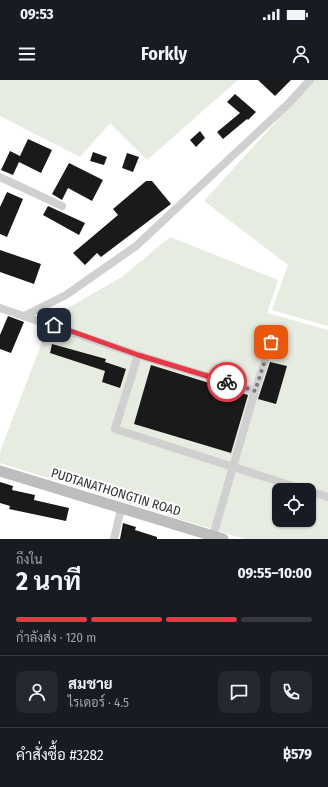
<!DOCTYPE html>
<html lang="th">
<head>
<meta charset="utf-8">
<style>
	:root { --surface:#171b24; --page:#242831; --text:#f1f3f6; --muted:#9ea1a6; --line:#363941; --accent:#e63946 }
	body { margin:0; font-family:"Fira Sans Condensed",Sarabun,sans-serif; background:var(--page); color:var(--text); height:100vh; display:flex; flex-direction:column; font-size:15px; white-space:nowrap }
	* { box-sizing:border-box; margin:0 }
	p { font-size:13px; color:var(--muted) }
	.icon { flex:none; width:22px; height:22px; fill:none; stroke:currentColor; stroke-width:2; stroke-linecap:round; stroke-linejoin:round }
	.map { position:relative; height:459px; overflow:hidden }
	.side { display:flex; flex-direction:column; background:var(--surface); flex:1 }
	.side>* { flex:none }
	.tools { position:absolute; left:272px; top:403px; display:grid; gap:8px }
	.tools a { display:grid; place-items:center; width:44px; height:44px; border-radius:8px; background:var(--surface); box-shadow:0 1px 3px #0004; font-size:20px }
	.pin { position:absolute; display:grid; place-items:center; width:34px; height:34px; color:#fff; margin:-17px; border-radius:8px; box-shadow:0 2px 6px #0006 }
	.courier { position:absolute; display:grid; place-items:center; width:40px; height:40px; margin:-20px; border:3px solid #e63946; border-radius:50%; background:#fff; color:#222; box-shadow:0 1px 5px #0007 }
	.headline em { font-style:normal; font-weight:700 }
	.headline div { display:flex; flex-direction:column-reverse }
	.headline { display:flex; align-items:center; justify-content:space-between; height:68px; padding:0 16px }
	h1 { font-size:26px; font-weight:700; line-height:30px }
	.bar { display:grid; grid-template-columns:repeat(4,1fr); gap:6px 4px; align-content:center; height:48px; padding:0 16px }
	.bar i { height:5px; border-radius:3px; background:var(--line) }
	.bar .active { background:var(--accent) }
	.bar p { grid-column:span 4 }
	.line { display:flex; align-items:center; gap:10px; padding:0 16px; border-top:1px solid var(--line) }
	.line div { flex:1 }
	.round { display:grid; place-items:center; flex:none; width:42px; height:42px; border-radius:8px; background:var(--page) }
	.status { display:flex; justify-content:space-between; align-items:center; height:28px; padding:0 20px; background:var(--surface); direction:ltr }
	.status svg { height:11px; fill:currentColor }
	header { display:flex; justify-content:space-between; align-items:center; height:52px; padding:0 16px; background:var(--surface); font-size:18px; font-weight:700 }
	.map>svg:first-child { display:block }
</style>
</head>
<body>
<div class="status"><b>09:53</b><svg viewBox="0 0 49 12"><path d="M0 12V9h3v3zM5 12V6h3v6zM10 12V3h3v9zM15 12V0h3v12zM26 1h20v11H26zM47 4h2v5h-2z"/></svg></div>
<header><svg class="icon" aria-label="menu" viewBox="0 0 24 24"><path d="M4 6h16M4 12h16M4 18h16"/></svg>Forkly<svg class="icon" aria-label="person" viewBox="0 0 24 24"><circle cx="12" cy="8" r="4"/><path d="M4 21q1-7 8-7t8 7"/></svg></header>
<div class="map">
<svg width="328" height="459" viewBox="0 0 328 459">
	<rect width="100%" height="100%" fill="#fff"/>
	<g fill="#e6ecdf" fill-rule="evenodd">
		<path d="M0,0h238l-91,80 -37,-37 -30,34 -80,-41z"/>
		<path d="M314,0h14v246l-56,-16 16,-45 -84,-64z"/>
		<path d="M170,157l108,43 -11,33 61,17v209h-84l-244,-76v-11l45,-118 16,-22 61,-35zM279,410h30v30h-30z"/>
	</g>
	<g fill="#1a1a1a">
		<path d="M258,0h33l-16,16z"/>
		<path d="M235,14l21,18 -8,8 -1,-1 -24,20 -6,-7 23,-19 -13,-11z"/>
		<path d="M200,51l5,7 -9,9 -6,-7z"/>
		<path d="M28,59l24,11 -11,23 -22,-11 -6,13 -12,-5 9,-19 10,5z"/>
		<path d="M93,72l14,5 -3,8 -14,-4z"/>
		<path d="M127,73l12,4 -6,15 -11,-4z"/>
		<path d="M69,83l34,17 -11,21 -24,-13 -6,12 -10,-6z"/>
		<path d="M146,101h6l19,23 -70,53 -4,-4 -12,12 -12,-12 45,-38 -5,-6z"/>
		<path d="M7,112l16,7 -16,38 -7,-3v-27z"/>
		<path d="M48,126l37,17 -6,12 -36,-20z"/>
		<path d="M0,170l41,14 -7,20 -34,-12z"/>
		<path d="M8,236l16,6 -13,31 -11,-4v-14z"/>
		<path d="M52,264l54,15 -1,3 21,7 -6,19 -18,-6 3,-11 -55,-18z"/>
		<path d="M270,282l17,4 -11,38 -18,-5z"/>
		<path d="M151,285l97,30 -17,58 -97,-29z"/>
		<path d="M0,402l13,4 -1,4 23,5 -1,5 35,8 -3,13 -57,-12 1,-3 -10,-3z"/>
		<path d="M123,443l13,4 -1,3 22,7v2h-37z"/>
	</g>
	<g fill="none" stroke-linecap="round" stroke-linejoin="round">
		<g stroke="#d0d0d0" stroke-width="8">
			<path d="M0,97l62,29"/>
			<path d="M0,228l138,47 117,36"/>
			<path d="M24,236l42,-21 70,-49 152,-142 22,-24"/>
			<path d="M138,275l-23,74 190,61"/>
			<path d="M309,411l19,6"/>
			<path d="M213,456l42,-145 20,-61"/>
			<path d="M114,459l7,-30"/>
		</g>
		<path stroke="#bdbdbd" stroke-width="11" d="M0,391l223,68"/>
	</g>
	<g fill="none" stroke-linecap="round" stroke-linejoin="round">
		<path stroke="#7a7a7a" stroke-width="4" stroke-dasharray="0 7.2" d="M227,302l28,9 16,-49"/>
		<path stroke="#e63946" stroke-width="5" d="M54,245l84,30 89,27"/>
	</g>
	<g text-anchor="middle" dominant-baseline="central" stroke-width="4" stroke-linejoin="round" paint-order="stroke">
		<g font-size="13" fill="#333" stroke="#fff">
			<text transform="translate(116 412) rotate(17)">PUDTANATHONGTIN ROAD</text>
		</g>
	</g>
</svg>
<div class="tools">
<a><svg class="icon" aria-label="locate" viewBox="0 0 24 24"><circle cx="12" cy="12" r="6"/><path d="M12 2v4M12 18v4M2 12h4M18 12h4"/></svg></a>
</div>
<div class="pin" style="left:271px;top:262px;background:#ea580c"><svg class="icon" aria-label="bag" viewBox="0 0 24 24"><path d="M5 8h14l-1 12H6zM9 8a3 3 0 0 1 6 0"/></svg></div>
<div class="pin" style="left:54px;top:245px;background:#1f2937"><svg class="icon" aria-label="home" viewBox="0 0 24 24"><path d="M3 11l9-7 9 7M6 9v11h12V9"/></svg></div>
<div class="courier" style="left:227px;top:302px"><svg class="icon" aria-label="bike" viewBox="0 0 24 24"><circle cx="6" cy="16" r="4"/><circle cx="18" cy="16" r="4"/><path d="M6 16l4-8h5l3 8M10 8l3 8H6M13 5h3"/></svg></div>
</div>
<section class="side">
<div class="headline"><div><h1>2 นาที</h1><p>ถึงใน</p></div><em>09:55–10:00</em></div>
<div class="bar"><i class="active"></i><i class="active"></i><i class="active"></i><i></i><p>กำลังส่ง · 120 m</p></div>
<div class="line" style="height:72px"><a class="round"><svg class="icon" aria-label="person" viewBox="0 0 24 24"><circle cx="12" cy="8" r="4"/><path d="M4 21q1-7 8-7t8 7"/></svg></a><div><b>สมชาย</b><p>ไรเดอร์ · 4.5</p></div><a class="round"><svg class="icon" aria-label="chat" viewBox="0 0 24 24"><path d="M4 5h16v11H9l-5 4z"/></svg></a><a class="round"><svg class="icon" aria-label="phone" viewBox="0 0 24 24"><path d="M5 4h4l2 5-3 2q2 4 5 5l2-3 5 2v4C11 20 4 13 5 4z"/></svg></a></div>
<div class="line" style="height:52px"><div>คำสั่งซื้อ #3282</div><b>฿579</b></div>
</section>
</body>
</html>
